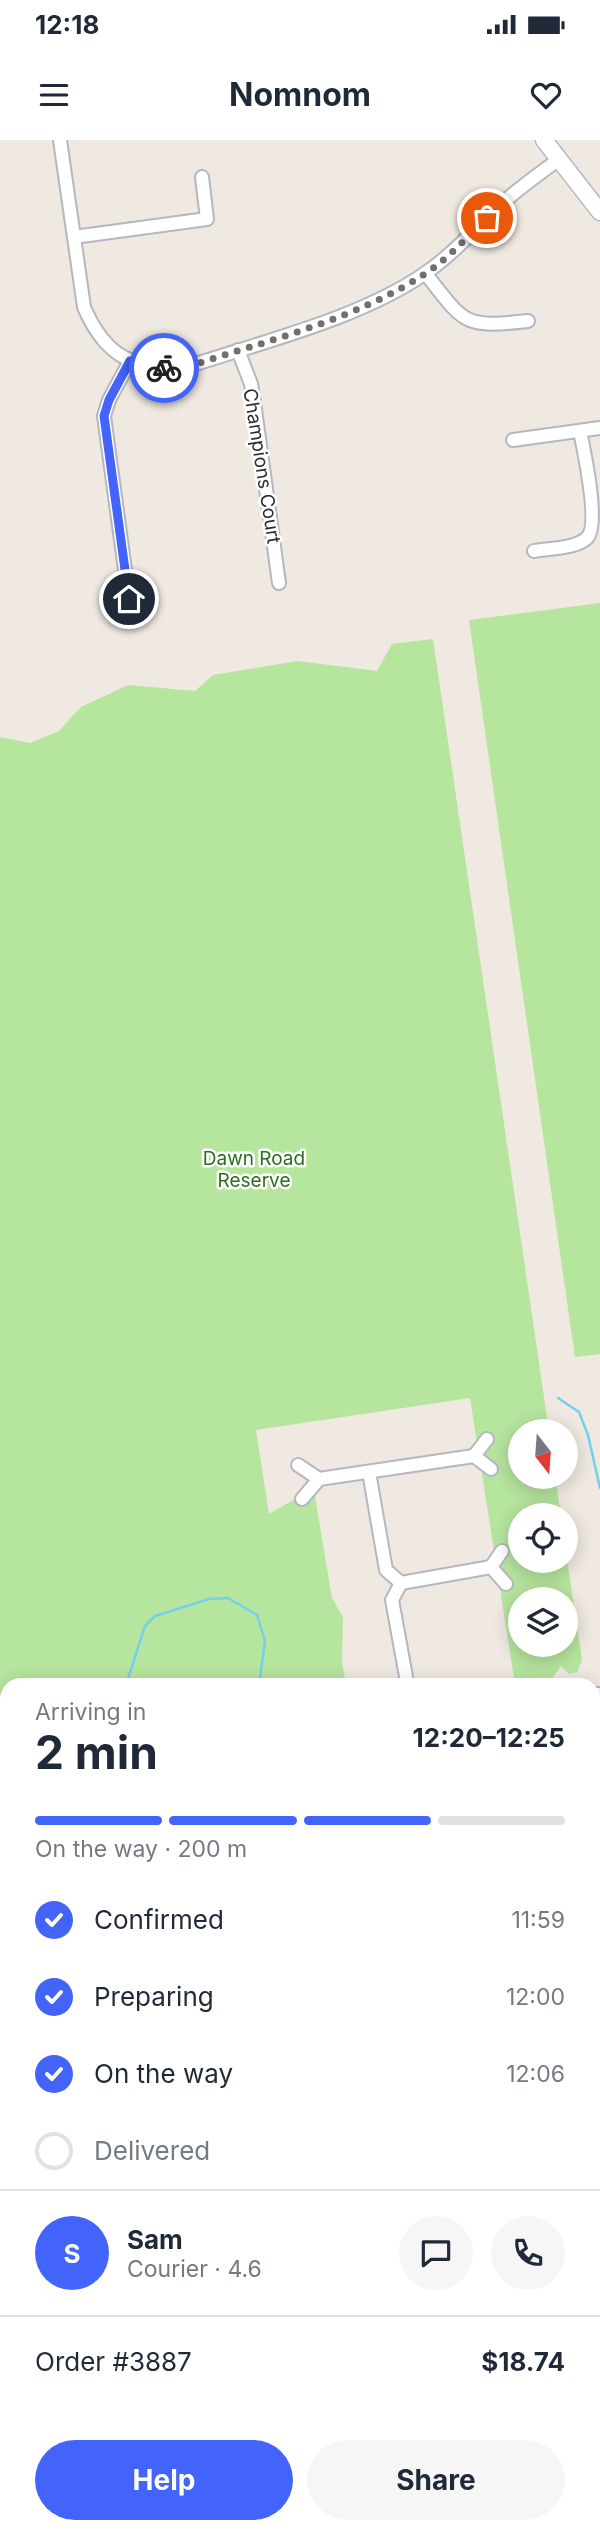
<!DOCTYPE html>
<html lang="en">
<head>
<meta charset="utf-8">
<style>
	:root { --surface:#fff; --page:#f6f6f7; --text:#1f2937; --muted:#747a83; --line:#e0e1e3; --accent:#4264fb }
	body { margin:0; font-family:Inter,sans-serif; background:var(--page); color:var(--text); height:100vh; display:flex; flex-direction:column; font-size:26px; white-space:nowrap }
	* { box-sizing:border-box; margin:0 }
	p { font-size:23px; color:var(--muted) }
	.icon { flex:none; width:38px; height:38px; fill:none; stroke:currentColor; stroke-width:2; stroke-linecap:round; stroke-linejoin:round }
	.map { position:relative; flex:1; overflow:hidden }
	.side { position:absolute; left:0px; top:1538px; width:600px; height:856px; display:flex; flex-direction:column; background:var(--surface); border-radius:21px 21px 0 0; box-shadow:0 4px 18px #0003 }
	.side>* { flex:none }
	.needle { width:46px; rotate:163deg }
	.fabs { position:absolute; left:508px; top:1279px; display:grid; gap:14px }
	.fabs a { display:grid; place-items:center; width:70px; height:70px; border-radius:50%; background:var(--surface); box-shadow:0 4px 18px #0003; font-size:35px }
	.pin { position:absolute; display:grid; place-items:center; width:60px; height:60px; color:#fff; margin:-30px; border:4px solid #fff; border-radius:50%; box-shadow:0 2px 7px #0007 }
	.courier { position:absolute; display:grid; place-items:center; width:70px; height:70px; margin:-35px; border:5px solid #4264fb; border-radius:50%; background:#fff; color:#222; box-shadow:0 2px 9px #0007 }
	.summary em { font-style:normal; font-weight:700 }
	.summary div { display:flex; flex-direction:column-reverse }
	.summary { display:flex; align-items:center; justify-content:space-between; height:119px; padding:0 35px }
	h1 { font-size:46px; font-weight:700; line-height:52px }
	.bar { display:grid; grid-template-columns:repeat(4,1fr); gap:10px 7px; align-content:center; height:84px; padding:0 35px }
	.bar i { height:9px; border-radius:5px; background:var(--line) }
	.bar .selected { background:var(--accent) }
	.bar p { grid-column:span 4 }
	.line { display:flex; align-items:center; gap:18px; padding:0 35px; border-top:2px solid var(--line) }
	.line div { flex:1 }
	.round { display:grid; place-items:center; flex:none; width:74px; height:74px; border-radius:37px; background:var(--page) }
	ol { padding:0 35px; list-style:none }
	li { display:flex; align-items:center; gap:21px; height:77px }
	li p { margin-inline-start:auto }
	li .icon { padding:7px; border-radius:50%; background:var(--accent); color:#fff; stroke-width:4 }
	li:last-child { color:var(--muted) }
	li i { width:38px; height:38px; border:4px solid var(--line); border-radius:50% }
	.button { display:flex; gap:14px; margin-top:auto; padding:14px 35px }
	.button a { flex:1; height:80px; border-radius:42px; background:var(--accent); color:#fff; font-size:28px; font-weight:700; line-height:80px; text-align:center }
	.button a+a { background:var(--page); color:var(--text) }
	.status { display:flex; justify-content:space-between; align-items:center; height:49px; padding:0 35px; background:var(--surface); direction:ltr }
	.status svg { height:19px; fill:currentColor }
	header { display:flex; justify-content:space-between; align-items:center; height:91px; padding:0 35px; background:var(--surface); font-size:32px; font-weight:700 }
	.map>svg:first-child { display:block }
</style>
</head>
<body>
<div class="status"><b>12:18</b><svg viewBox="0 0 49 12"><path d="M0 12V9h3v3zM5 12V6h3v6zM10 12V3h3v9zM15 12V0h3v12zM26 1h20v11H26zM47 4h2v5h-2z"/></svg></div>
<header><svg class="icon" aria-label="menu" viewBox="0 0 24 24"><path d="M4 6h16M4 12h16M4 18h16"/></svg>Nomnom<svg class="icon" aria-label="heart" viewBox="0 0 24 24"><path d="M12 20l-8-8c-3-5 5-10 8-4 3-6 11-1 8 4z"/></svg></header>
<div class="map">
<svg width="600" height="2393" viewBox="0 0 600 2393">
	<rect width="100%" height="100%" fill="#efe9e1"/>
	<g fill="#b6e59e" fill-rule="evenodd">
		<path d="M600,463v751l-25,3 -106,-737z"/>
		<path d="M433,499l116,792 -29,1v45h35l6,38 -41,1v45h45v-15l17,114 -5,12 -8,2 -8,-8 -12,17h-8l-4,2 -22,-1 -45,-286 -214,32 13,84 26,-15 20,-3 17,102 11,19 -1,45 4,23h-339v311l-7,-2v-1257l30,6 29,-12 22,-24 47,-22 67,6 18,-16 84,-14 80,10 15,-27zM520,1460h45v45h-45z"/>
		<path d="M593,1595l7,47v216l-7,1z"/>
	</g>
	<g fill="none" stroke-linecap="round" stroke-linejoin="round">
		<g stroke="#75cff0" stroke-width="2.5">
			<path d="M558,1258l21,14 9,23 12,53"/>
			<path d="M126,1545l19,-59 10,-10 54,-17 19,-1 29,17 8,26 -6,44"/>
			<path d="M0,1569l7,-1"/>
			<path d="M593,1797l7,-4"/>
		</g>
		<g stroke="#b4b7c1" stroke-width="16">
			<g id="street">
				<path d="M60,0l24,167c22,52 52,64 106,59 75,-25 170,-48 234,-92 30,-20 53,-48 80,-72 17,-16 37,-29 55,-43"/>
				<path d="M74,97l133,-18 -5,-42"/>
				<path d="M426,134c39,50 37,54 102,47"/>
				<path d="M238,210l13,34 3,18 25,181"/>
				<path d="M513,300l87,-12"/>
				<path d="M534,411c16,-3 41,-2 53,-13 13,-13 -3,-87 -7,-107"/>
				<path d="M129,459l-25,-183 5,-16 21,-39"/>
				<path d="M487,1299l-13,17 17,13"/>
				<path d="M298,1325l21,14 -17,20"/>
				<path d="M369,1332l17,98 15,13 -9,17 15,82 3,3"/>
				<path d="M319,1339l155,-23"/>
				<path d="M502,1411l-11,16 15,17"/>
				<path d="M401,1443l90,-16"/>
				<path d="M593,1554h7"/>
			</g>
		</g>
		<g stroke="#b4b7c1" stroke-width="19">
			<path id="secondary" d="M544,0l56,72"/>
		</g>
		<g stroke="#c9c9c9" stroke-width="21">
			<g id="primary">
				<path d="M593,1867l7,-1"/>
				<path d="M0,1880l7,3"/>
				<path d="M593,1892l7,-2"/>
				<path d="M0,1915l7,3"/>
			</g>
		</g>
		<use href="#street" stroke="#fff" stroke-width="12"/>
		<use href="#secondary" stroke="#fff" stroke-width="16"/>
		<use href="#primary" stroke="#f2d163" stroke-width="18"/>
	</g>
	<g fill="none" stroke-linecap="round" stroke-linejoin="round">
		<path stroke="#726f6d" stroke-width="7" stroke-dasharray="0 12.6" d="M164,228l26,-2c76,-25 166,-47 233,-91 24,-15 43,-37 64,-57"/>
		<path stroke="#4264fb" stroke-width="9" d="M129,459l-25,-183 5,-16 21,-39 19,6 15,1"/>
	</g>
	<g text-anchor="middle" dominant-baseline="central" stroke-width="5" stroke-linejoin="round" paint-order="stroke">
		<g font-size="19" fill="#2e2e2e" stroke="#fff">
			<text transform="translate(262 326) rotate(81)">Champions Court</text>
		</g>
		<g font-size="19" fill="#2c6e1b" stroke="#fff">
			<text x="254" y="1018">Dawn Road<tspan x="254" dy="22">Reserve</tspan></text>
		</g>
	</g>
</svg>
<div class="fabs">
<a><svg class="needle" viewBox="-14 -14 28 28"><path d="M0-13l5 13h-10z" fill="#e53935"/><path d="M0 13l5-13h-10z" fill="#747a83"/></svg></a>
<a><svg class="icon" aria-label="locate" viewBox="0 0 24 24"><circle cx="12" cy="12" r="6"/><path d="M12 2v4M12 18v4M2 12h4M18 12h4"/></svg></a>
<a><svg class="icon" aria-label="layers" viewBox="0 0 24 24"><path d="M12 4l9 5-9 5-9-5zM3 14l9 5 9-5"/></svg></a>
</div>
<div class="pin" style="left:487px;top:78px;background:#ea580c"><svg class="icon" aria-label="bag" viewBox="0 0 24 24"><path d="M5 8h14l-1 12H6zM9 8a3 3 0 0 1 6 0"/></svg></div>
<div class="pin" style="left:129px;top:459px;background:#1f2937"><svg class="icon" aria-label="home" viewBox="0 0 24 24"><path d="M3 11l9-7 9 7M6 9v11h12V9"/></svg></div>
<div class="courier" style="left:164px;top:228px"><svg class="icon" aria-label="bike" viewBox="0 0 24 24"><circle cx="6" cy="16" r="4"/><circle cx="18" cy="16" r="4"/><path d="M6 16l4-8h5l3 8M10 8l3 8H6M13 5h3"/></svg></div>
<section class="side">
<div class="summary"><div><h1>2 min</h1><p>Arriving in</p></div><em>12:20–12:25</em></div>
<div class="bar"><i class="selected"></i><i class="selected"></i><i class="selected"></i><i></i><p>On the way · 200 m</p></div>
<ol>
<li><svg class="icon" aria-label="check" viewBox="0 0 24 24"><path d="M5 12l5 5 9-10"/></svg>Confirmed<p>11:59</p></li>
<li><svg class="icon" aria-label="check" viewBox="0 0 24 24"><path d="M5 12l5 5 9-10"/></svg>Preparing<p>12:00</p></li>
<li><svg class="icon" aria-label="check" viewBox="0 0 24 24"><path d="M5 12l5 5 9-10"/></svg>On the way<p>12:06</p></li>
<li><i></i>Delivered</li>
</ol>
<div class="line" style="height:126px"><b class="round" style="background:var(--accent);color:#fff">S</b><div><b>Sam</b><p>Courier · 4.6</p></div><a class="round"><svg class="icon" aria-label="chat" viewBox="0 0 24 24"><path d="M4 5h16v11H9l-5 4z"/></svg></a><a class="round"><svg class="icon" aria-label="phone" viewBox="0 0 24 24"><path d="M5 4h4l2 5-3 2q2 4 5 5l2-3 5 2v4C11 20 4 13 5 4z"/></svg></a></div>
<div class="line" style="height:91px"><div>Order #3887</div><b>$18.74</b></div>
<div class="button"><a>Help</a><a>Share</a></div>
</section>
</div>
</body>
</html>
